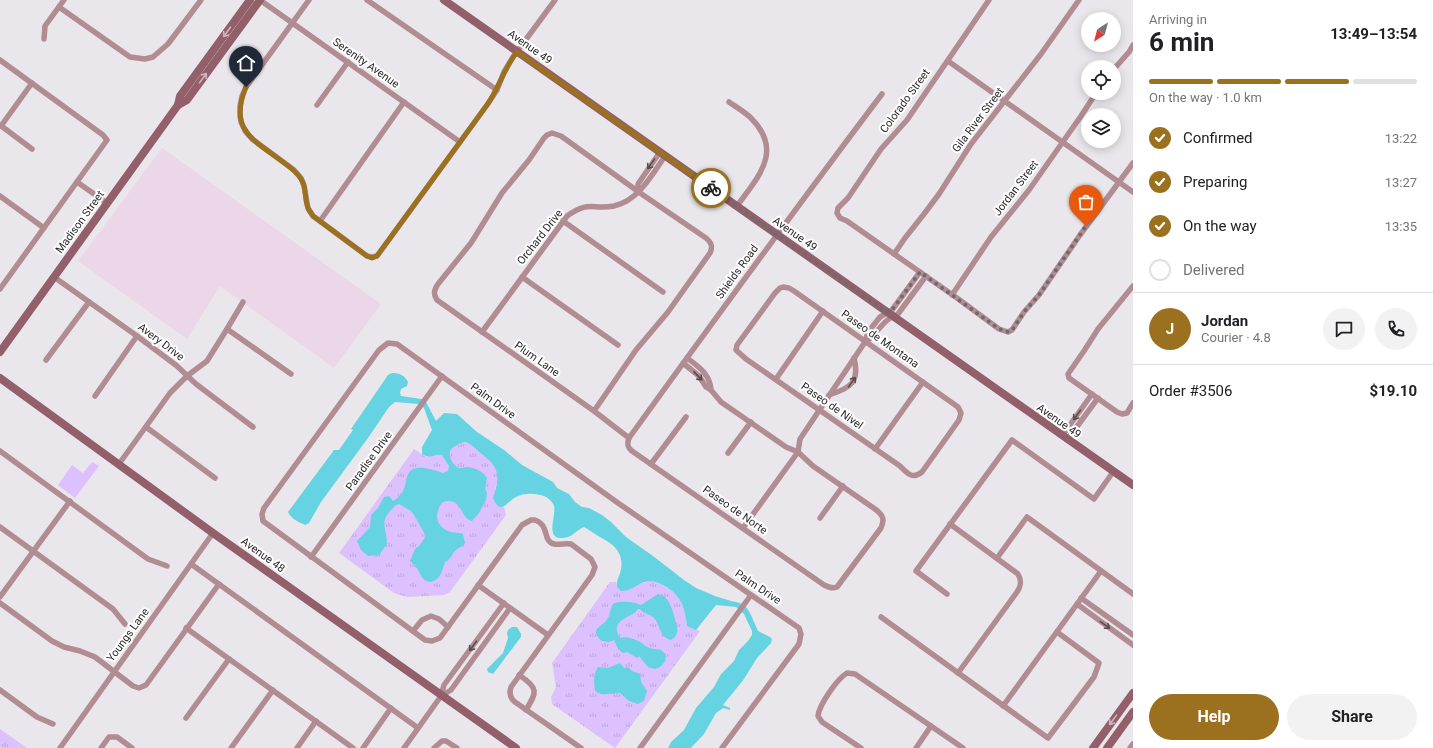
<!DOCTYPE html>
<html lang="en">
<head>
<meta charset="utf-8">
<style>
	:root { --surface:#fff; --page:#f2f2f2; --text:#202124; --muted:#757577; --line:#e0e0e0; --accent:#9b711f }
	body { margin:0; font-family:Roboto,sans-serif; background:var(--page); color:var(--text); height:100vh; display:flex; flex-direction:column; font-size:15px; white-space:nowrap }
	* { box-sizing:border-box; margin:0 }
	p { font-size:13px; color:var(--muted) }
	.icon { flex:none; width:22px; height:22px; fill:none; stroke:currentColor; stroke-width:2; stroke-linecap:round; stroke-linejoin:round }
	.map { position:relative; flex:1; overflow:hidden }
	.details { display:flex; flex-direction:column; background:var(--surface); width:300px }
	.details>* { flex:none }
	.needle { width:26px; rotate:216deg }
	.controls { position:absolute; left:1081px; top:12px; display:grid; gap:8px }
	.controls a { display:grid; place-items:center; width:40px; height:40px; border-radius:50%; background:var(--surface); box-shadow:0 2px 10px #0003; font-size:20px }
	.pin { position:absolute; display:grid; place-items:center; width:34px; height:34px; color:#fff; margin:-41px -17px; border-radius:50% 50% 50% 0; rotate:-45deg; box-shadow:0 0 4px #0007 }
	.pin .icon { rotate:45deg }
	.courier { position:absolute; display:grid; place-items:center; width:40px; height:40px; margin:-20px; border:3px solid #9b711f; border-radius:50%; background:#fff; color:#222; box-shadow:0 1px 5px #0007 }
	.head em { font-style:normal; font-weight:700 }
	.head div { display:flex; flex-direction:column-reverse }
	.head { display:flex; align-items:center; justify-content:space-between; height:68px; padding:0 16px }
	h1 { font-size:26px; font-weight:700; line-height:30px }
	.bar { display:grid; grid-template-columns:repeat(4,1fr); gap:6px 4px; align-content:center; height:48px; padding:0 16px }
	.bar i { height:5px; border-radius:3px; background:var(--line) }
	.bar .active { background:var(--accent) }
	.bar p { grid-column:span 4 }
	.line { display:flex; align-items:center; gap:10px; padding:0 16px; border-top:1px solid var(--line) }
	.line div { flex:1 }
	.round { display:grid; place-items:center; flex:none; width:42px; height:42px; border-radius:21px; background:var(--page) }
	ol { padding:0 16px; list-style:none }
	li { display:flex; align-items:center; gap:12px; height:44px }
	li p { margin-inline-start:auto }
	li .icon { padding:4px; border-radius:50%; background:var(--accent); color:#fff; stroke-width:4 }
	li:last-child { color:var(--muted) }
	li i { width:22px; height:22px; border:2px solid var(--line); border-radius:50% }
	.cta { display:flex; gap:8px; margin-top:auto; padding:8px 16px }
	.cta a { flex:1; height:46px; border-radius:24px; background:var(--accent); color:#fff; font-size:16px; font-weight:700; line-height:46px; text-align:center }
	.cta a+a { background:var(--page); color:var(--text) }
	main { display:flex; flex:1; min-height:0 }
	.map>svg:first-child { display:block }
</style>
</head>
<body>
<main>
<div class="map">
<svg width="1133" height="748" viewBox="0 0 1133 748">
	<defs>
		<pattern id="grass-tufts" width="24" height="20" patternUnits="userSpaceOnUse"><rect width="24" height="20" fill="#ddc1ff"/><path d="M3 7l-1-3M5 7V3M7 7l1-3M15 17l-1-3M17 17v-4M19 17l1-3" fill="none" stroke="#bea6db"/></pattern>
	</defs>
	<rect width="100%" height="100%" fill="#e9e7eb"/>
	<path fill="#ebd7e7" d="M162,148l219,156 -47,64 -114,-82 -33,53 -109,-78z"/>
	<g fill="url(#grass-tufts)">
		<path d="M463,442c10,0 33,22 35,32 1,6 -2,10 -3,15 0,6 4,13 6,18h3l2,8 -56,77 -6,3 -37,2 -13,-4 -55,-40 75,-104 12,8 23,-6 3,-3z"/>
		<path d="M649,581c12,1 28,11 33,23 3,7 4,15 5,22l13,5 -85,117 -63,-44 -1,-7 5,-10 -4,-24 58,-81h6l1,5 14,2 5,-4z"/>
		<path d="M0,729l27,19h-27z"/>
	</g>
	<path fill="#ddc1ff" d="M92,462l7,4 -24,32 -17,-13 14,-20 11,8z"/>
	<g fill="#65d3e1">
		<path d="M392,373c8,0 12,2 16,9l-1,4 -6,3 -1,4 1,3 21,3 4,3 10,19 8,-8 13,1 20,18 27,18 18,15 31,17 4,6 12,6 6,8 7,5 7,1 13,7 9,7 15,15 27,19 31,24 12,8 19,8 16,5 9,2 7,5 4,7 7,16 12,6 2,2 -1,4 -14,15 -13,21 -21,26 7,3v2l-7,-2 -7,5 -12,21 -13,14h-23l3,-6 13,-12 12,-22 18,-21 7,-13 13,-13 5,-11 9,-9 4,-6v-4l-8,-17 -8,-7 -20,-2 -20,25 -9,-4c-1,-7 -2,-15 -5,-22 -5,-12 -24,-26 -38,-22 -8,3 -13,9 -23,9l-4,-4c-1,-7 3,-11 4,-18 3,-17 -8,-25 -21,-32 -6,-3 -10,-7 -16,-10 -6,2 -10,8 -16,10 -26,7 -11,-22 -14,-31 -2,-6 -8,-10 -14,-11 -8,-2 -16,-2 -24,2 -9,4 -15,20 -23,1 8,-25 6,-31 -15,-47 -3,-3 -8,-8 -13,-9 -3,0 -8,3 -11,5 -8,4 -4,15 3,20 3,2 5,1 9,0 8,0 17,4 21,11l-2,11 2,4 -1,7 -7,13 -7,8c-11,-2 -10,-21 -24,-20 -5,0 -8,3 -9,7 -5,11 0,20 12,24 4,1 8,0 12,2l2,9c-3,4 -8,5 -11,9 -3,4 -4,8 -9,10 -3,9 -4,17 -14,20 -11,-1 -10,-10 -16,-16 -1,-2 -3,-3 -5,-5l5,-12 4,-3 7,-10 -12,-21 -3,-4 -12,-7c-4,1 -5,3 -8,6 -12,13 -4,18 -4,34l-8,11 -11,1 -7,-6 -4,-9 13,-14 1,-12 7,-7 6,-11 5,-1 4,5c25,-12 -3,-46 50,-28l5,-2 1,-5 -7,-11c-8,-2 -11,5 -20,-1v-7l10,-17 -8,-22 -5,-4 -24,-2 -6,5 -21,31 -47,64 -12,21 -4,2c-6,-3 -14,-6 -17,-13l46,-62h5l14,-20 -2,-1 37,-54z"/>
		<path d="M658,594c12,3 14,15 17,25 2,7 4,12 0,18l-4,3c-12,-3 -10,-14 -17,-22 -4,-4 -10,-4 -14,-9h-2c-4,9 -30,9 -18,29 7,-2 15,1 22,5 2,2 5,4 8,5 4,2 9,0 12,3 9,6 0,17 -7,18l-7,-2 -9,-11 -2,2 -10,-6 -4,1 -5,-4 -4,-9 -5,2 -7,-1c-15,-13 2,-14 6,-23 3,-5 2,-11 6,-15 9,-2 18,-2 27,2z"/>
		<path d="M512,627h5l4,7v3l-28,37 -5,-2 -1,-3 16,-16 5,-15 -1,-5 1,-3z"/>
		<path d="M620,663l4,5 4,-1 4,4 8,3 1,8 6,9 -3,10 -6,3 -9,-3 -9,-8c-8,0 -19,4 -25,-2 -1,-7 -2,-17 3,-24l10,1z"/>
	</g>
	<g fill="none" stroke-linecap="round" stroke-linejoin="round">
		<g stroke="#b18c93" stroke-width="5.5">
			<path d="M260,0l200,142"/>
			<path d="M309,0l-63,87 -4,9 -2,10v10l1,6 4,9 7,8 42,31 7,8 3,7 4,23 5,8 54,40 5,1 5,-1 110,-151 10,-15 7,-18 9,-15 42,-57"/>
			<path d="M367,0l130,90"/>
			<path d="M989,0l-82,120 -26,29 -33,49 -10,10 -1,5 3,5 7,3 110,77 42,31 9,3 4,-2 12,-18 15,-17 41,-60 53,-72"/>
			<path d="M59,7l71,50 15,2 8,-2 15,-13 33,-44"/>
			<path d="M44,39l1,-13 19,-26"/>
			<path d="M0,60l103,75 4,5 -107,149"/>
			<path d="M948,61l185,131"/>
			<path d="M1114,69l15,-17 4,-7"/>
			<path d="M729,102c7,5 16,10 22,16 33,33 7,59 -14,88"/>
			<path d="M317,105l31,-43"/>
			<path d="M0,125l32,24"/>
			<path d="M1,126l31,-43"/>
			<path d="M77,182l30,21"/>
			<path d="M638,191v-7l22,-32"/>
			<path d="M0,196l44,32"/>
			<path d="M320,221l84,-119"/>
			<path d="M563,221l100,71"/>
			<path d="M894,254l11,-16 19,-24 15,-20 32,-50 70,-90 38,-54"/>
			<path d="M54,277l83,59 40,30 19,18 57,43"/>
			<path d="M522,277l96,68"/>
			<path d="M1133,286l-35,43 -14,22 -16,23 1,4 48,34 5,2 5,-1 6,-10"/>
			<path d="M783,287l6,1 5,3 164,116 3,6 -2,7 -37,52c-10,8 -15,1 -22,-6l-154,-107 -10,-9 1,-5 38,-52 5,-5z"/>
			<path d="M952,295l39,-58 38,-47 52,-74 15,-23"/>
			<path d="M227,329l64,45"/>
			<path d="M482,332l85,-116c22,-16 25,-6 47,-10 24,-5 38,-31 51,-50"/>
			<path d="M866,342c12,-9 17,-23 32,-28l28,-38"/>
			<path d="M687,358c12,9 23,16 24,32"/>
			<path d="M46,360l43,-58"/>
			<path d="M683,363l16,13 7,11 5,3 10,12 65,45 12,5 15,14 62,43c8,6 10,10 6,19l-44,59c-5,2 -9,0 -13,-2l-192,-134c-5,-4 -5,-8 -3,-13 83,-115 167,-230 253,-344"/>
			<path d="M776,379l47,-68"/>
			<path d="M829,395c22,-7 31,-13 25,-37"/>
			<path d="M95,396l42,-60"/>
			<path d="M594,411l42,-61 32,-38 42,-59c3,-6 2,-10 -4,-15l-63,-43 -82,-59 -9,-3 -5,2 -3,3 -15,22 -27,33 -31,50 -33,41c-4,6 -5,10 -1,16l157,111 35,27"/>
			<path d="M146,427l69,51"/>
			<path d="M1062,436l30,-42"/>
			<path d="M1067,440l31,-42"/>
			<path d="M875,449l48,-67"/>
			<path d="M0,451l148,108 19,7"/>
			<path d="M728,453l23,-31"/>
			<path d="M119,464l51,-71 17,-17 20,-15 20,-32 16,-27"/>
			<path d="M651,464l35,-47"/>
			<path d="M820,518l23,-32"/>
			<path d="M950,524l68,50c4,7 3,12 -1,18l-59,81"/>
			<path d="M0,527l113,82 12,15"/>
			<path d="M743,528l55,-76 2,-13 65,-97 3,-10 12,-15 12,-7 28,-38"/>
			<path d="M311,557l131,-181"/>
			<path d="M997,558l30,-41 106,77"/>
			<path d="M191,564l227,164"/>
			<path d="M478,585l70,50"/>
			<path d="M947,594l-31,-23 96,-131 82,59 19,-27"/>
			<path d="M0,597l70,-96"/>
			<path d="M1081,598l52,37"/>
			<path d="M0,603l52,38 12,6 16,4 15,6 38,29 6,2 7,-3 73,-101"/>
			<path d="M1077,604l56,41"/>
			<path d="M881,617l167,121 46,-61 5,-14 -42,-31"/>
			<path d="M186,628l167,120"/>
			<path d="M413,631l9,-11 9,-4 8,3 9,8"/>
			<path d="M519,675c20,13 18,17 7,35"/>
			<path d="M0,690l37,27 16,7"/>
			<path d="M441,696l10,-6 59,-82"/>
			<path d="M1003,706l98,-135"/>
			<path d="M186,718l43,-59"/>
			<path d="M60,748l153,-215"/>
			<path d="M101,748l8,-11h8l15,11"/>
			<path d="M231,748l42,-58"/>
			<path d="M297,748l19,-27"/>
			<path d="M363,748l28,-40"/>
			<path d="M404,748l37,-52 3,-11 60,-82"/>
			<path d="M434,748l8,-7h4l11,7"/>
			<path d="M581,748l-66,-46c-5,-4 -6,-9 -4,-15l81,-112 3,-8 -4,-8 -20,-15c-6,-1 -11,1 -17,0 -12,-3 -4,-19 -19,-24h-4l-9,5 -82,113 -8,3 -7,-1 -162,-119 -1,-7 2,-6 115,-158 9,-7 9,1 221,159 181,125 2,6 -2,10 -77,104"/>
			<path d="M640,748l111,-153"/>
			<path d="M861,748l-39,-26 -4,-6c1,-11 19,-37 29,-43l8,1 108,74"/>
			<path d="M916,748l15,-22"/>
			<path d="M1130,748l3,-4"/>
		</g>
		<g stroke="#935f6b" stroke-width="8">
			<path d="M444,0l689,485"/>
			<path d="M178,105l2,-9 70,-96"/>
			<path d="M0,352l178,-247 9,-5 73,-100"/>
			<path d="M0,378l213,155 303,215"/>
			<path d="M1093,748l40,-55"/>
			<path d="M1107,748l26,-36"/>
		</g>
	</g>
	<defs><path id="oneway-shaft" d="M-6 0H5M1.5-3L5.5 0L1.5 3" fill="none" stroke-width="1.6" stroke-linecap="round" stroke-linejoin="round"/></defs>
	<g stroke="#ceb7bc">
		<use href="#oneway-shaft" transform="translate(227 32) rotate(126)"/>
		<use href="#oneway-shaft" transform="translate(203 78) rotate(-54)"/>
		<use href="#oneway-shaft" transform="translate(1113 720) rotate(126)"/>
	</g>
	<g stroke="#594c4f">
		<use href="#oneway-shaft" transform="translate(651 164) rotate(125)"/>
		<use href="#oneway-shaft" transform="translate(698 376) rotate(47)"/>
		<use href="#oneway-shaft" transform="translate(852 382) rotate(-55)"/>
		<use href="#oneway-shaft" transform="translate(1077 415) rotate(126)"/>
		<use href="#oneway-shaft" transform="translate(1105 625) rotate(36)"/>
		<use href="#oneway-shaft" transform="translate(473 646) rotate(126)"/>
	</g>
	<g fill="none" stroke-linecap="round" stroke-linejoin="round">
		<path stroke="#6c6c6e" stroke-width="4" stroke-dasharray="0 7.2" d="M711,188l175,124 6,-2 28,-38 79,57 9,3 4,-2 12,-18 15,-17 47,-69"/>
		<path stroke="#9b711f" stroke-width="5" d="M246,87c-18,43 8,53 37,75 7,5 14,10 18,17 6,9 3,20 7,29 1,3 3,5 5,8l54,40 5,2 5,-2 110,-151c12,-17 17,-37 30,-53l194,136"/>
	</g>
	<g text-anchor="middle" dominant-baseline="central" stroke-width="4" stroke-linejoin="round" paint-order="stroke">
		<g font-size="11" fill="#29292a" stroke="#fff">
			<text transform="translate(530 47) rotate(35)">Avenue 49</text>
			<text transform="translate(366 63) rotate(35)">Serenity Avenue</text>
			<text transform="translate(905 101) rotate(-54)">Colorado Street</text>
			<text transform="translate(978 120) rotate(-53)">Gila River Street</text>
			<text transform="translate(1016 188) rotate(-53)">Jordan Street</text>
			<text transform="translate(80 222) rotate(-54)">Madison Street</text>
			<text transform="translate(795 234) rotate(35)">Avenue 49</text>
			<text transform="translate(540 237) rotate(-52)">Orchard Drive</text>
			<text transform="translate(737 272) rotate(-54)">Shields Road</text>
			<text transform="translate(880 339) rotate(35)">Paseo de Montana</text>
			<text transform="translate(161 342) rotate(37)">Avery Drive</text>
			<text transform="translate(537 359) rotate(35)">Plum Lane</text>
			<text transform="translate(493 401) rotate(36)">Palm Drive</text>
			<text transform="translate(832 406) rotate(35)">Paseo de Nivel</text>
			<text transform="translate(1059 421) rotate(35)">Avenue 49</text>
			<text transform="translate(369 461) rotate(-54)">Paradise Drive</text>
			<text transform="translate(735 510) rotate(35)">Paseo de Norte</text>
			<text transform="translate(263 555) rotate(36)">Avenue 48</text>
			<text transform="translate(758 587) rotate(34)">Palm Drive</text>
			<text transform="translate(128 635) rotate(-54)">Youngs Lane</text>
		</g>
	</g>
</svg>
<div class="controls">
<a><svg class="needle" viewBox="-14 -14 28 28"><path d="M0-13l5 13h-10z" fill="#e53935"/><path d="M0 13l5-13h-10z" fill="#757577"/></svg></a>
<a><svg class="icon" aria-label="locate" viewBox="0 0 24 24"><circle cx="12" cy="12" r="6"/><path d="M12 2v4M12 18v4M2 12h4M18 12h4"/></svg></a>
<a><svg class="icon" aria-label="layers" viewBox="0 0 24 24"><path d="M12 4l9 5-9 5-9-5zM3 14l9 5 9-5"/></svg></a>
</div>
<div class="pin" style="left:1086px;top:226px;background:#ea580c"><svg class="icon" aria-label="bag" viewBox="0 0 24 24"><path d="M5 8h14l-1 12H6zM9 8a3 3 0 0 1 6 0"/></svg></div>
<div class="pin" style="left:246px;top:87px;background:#1f2937"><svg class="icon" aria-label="home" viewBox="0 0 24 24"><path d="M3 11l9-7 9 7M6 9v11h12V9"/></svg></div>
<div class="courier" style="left:711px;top:188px"><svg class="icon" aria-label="bike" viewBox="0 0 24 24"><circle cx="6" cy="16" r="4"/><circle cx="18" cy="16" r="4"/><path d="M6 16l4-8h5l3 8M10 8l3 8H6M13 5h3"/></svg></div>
</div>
<section class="details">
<div class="head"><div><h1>6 min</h1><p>Arriving in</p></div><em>13:49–13:54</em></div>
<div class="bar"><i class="active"></i><i class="active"></i><i class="active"></i><i></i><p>On the way · 1.0 km</p></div>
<ol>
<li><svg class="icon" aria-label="check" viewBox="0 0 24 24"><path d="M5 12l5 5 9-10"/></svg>Confirmed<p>13:22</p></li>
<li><svg class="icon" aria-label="check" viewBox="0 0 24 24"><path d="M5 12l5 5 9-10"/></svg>Preparing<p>13:27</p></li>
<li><svg class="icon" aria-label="check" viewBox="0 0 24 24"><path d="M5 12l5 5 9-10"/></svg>On the way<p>13:35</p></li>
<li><i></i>Delivered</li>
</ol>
<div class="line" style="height:72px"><b class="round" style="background:var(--accent);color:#fff">J</b><div><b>Jordan</b><p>Courier · 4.8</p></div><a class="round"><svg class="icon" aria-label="chat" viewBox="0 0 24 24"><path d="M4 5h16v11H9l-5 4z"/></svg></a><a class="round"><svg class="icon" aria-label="phone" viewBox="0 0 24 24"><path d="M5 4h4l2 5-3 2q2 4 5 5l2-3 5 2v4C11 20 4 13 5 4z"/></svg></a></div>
<div class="line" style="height:52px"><div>Order #3506</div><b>$19.10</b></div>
<div class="cta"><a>Help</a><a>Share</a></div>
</section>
</main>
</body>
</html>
